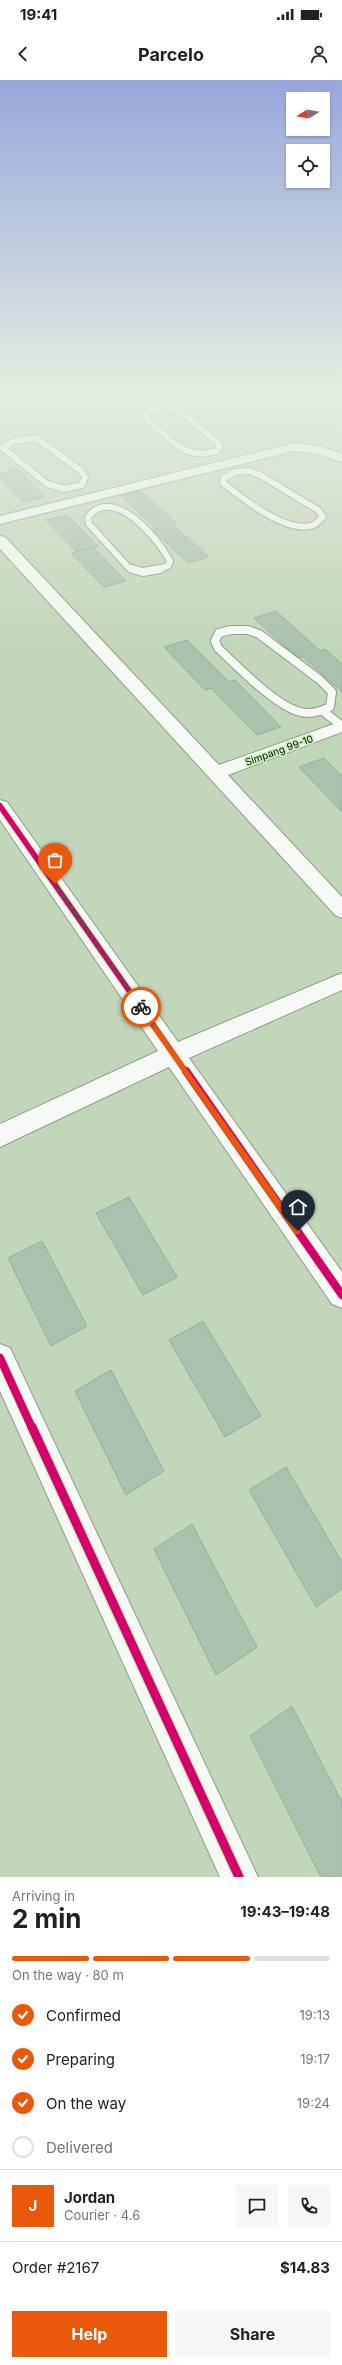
<!DOCTYPE html>
<html lang="en">
<head>
<meta charset="utf-8">
<style>
	:root { --surface:#fff; --page:#f6f6f6; --text:#202124; --muted:#757577; --line:#e0e0e0; --accent:#ea580c }
	body { margin:0; font-family:Inter,sans-serif; background:var(--page); color:var(--text); height:100vh; display:flex; flex-direction:column; font-size:15px; white-space:nowrap }
	* { box-sizing:border-box; margin:0 }
	p { font-size:13px; color:var(--muted) }
	.icon { flex:none; width:22px; height:22px; fill:none; stroke:currentColor; stroke-width:2; stroke-linecap:round; stroke-linejoin:round }
	.map { position:relative; height:1797px; overflow:hidden }
	.sheet { display:flex; flex-direction:column; background:var(--surface); flex:1 }
	.sheet>* { flex:none }
	.needle { width:26px; rotate:259deg }
	.controls { position:absolute; left:286px; top:12px; display:grid; gap:8px }
	.controls a { display:grid; place-items:center; width:44px; height:44px; border-radius:0px; background:var(--surface); box-shadow:0 1px 3px #0004; font-size:20px }
	.pin { position:absolute; display:grid; place-items:center; width:34px; height:34px; color:#fff; margin:-41px -17px; border-radius:50% 50% 50% 0; rotate:-45deg; box-shadow:0 0 4px #0007 }
	.pin .icon { rotate:45deg }
	.courier { position:absolute; display:grid; place-items:center; width:40px; height:40px; margin:-20px; border:3px solid #ea580c; border-radius:50%; background:#fff; color:#222; box-shadow:0 1px 5px #0007 }
	.summary em { font-style:normal; font-weight:700 }
	.summary div { display:flex; flex-direction:column-reverse }
	.summary { display:flex; align-items:center; justify-content:space-between; height:68px; padding:0 12px }
	h1 { font-size:26px; font-weight:700; line-height:30px }
	.bar { display:grid; grid-template-columns:repeat(4,1fr); gap:6px 4px; align-content:center; height:48px; padding:0 12px }
	.bar i { height:5px; border-radius:3px; background:var(--line) }
	.bar .on { background:var(--accent) }
	.bar p { grid-column:span 4 }
	.line { display:flex; align-items:center; gap:10px; padding:0 12px; border-top:1px solid var(--line) }
	.line div { flex:1 }
	.round { display:grid; place-items:center; flex:none; width:42px; height:42px; border-radius:0px; background:var(--page) }
	ol { padding:0 12px; list-style:none }
	li { display:flex; align-items:center; gap:12px; height:44px }
	li p { margin-inline-start:auto }
	li .icon { padding:4px; border-radius:50%; background:var(--accent); color:#fff; stroke-width:4 }
	li:last-child { color:var(--muted) }
	li i { width:22px; height:22px; border:2px solid var(--line); border-radius:50% }
	.button { display:flex; gap:8px; margin-top:auto; padding:8px 12px }
	.button a { flex:1; height:46px; border-radius:0px; background:var(--accent); color:#fff; font-size:16px; font-weight:700; line-height:46px; text-align:center }
	.button a+a { background:var(--page); color:var(--text) }
	.status { display:flex; justify-content:space-between; align-items:center; height:28px; padding:0 20px; background:var(--surface); direction:ltr }
	.status svg { height:11px; fill:currentColor }
	header { display:flex; justify-content:space-between; align-items:center; height:52px; padding:0 12px; background:var(--surface); font-size:18px; font-weight:700 }
	.map>svg:first-child { display:block }
</style>
</head>
<body>
<div class="status"><b>19:41</b><svg viewBox="0 0 49 12"><path d="M0 12V9h3v3zM5 12V6h3v6zM10 12V3h3v9zM15 12V0h3v12zM26 1h20v11H26zM47 4h2v5h-2z"/></svg></div>
<header><svg class="icon" aria-label="back" viewBox="0 0 24 24"><path d="M15 5l-7 7 7 7"/></svg>Parcelo<svg class="icon" aria-label="person" viewBox="0 0 24 24"><circle cx="12" cy="8" r="4"/><path d="M4 21q1-7 8-7t8 7"/></svg></header>
<div class="map">
<svg width="342" height="1797" viewBox="0 0 342 1797">
	<rect width="100%" height="100%" fill="#c2d6ba"/>
	<g fill="none" stroke-linecap="round" stroke-linejoin="round">
		<path stroke="#bd94cb" stroke-width="4" d="M0,319l18,-5"/>
	</g>
	<g fill="#acc1ad" stroke="#99ad9a">
		<path d="M17,389l27,28 -20,5 -24,-25v-4z"/>
		<path d="M140,411l37,33 -4,1 36,32 -21,6 -35,-33 4,-1 -36,-33z"/>
		<path d="M67,435l31,31 -22,5 -30,-31z"/>
		<path d="M93,467l33,34 -22,6 -33,-34z"/>
		<path d="M276,531l44,40 5,-2 17,15v28l-39,-35 -3,1 -16,-12 -30,-28z"/>
		<path d="M187,560l42,42 6,-2 46,47 -24,8 -46,-47 -6,2 -41,-43z"/>
		<path d="M324,678l18,18v36l-43,-45z"/>
		<path d="M129,1117l48,80 -34,18 -47,-82z"/>
		<path d="M42,1161l45,85 -36,20 -43,-88z"/>
		<path d="M203,1241l58,95 -36,21 -56,-97z"/>
		<path d="M111,1290l53,101 -38,24 -51,-104z"/>
		<path d="M286,1387l56,95v27l-26,18 -67,-117z"/>
		<path d="M192,1444l65,123 -41,28 -62,-126z"/>
		<path d="M292,1626l50,96v75h-21l-71,-141z"/>
	</g>
	<g fill="none" stroke-linecap="round" stroke-linejoin="round">
		<g stroke="#8e9d87" stroke-width="8">
			<g id="lane-far1">
				<path d="M159,327l18,1 39,33 4,5 -3,5c-25,8 -41,-4 -59,-22 -5,-5 -12,-9 -15,-16z"/>
				<path d="M36,358l44,32 5,7 -3,8 -17,4 -18,-5 -44,-36 11,-7z"/>
				<path d="M248,391l12,4 58,35 5,7c-3,2 -6,7 -10,8 -25,10 -71,-27 -90,-42l1,-5 11,-6z"/>
				<path d="M134,490l-5,-2 -40,-44 -1,-7c26,-33 70,22 82,44l-2,5 -12,4"/>
			</g>
		</g>
		<g stroke="#8e9d87" stroke-width="10">
			<g id="lane">
				<path d="M132,489l11,3 17,-3"/>
				<path d="M231,550h17l11,4 61,46 12,12 -2,15c-10,5 -22,8 -33,4 -24,-8 -60,-45 -79,-63l-3,-7 4,-8z"/>
				<path d="M323,631l19,15"/>
			</g>
		</g>
		<g stroke="#8e9d87" stroke-width="2">
			<g id="street">
				<path d="M36,314h23l-59,16v-8z"/>
				<path d="M294,363l26,3 22,8v8l-24,-8 -24,-3 -294,73v-8z"/>
				<path d="M0,456l5,1 214,228 123,-44v11l-114,43 114,122v21l-7,-3 -335,-366z"/>
				<path d="M0,720l7,2 171,240 164,-69v17l-153,68 153,214v36l-10,-4 -163,-237 -169,80v-23l158,-73 -158,-231z"/>
				<path d="M0,1264l10,4 248,529h-38l-220,-486z"/>
			</g>
		</g>
		<use href="#lane-far1" stroke="#f6f9f5" stroke-width="6"/>
		<use href="#lane" stroke="#f6f9f5" stroke-width="8"/>
		<use href="#street" fill="#f6f9f5" fill-rule="evenodd"/>
		<g stroke="#c9efbb" stroke-width="8">
			<path id="cycleway-far2" d="M0,726l186,266"/>
		</g>
		<g stroke="#c9efbb" stroke-width="10">
			<g id="cycleway-far1">
				<path d="M186,991l156,224"/>
				<path d="M0,1278l32,70"/>
			</g>
		</g>
		<g stroke="#c9efbb" stroke-width="12">
			<path id="cycleway" d="M32,1347l207,450"/>
		</g>
		<use href="#cycleway-far2" stroke="#d6006c" stroke-width="5.5"/>
		<use href="#cycleway-far1" stroke="#d6006c" stroke-width="8"/>
		<use href="#cycleway" stroke="#d6006c" stroke-width="9"/>
	</g>
	<linearGradient id="sky" x2="0" y2="1"><stop stop-color="#97a7dc"/><stop offset="0.55" stop-color="#e4ede0"/><stop offset="1" stop-color="#e4ede0" stop-opacity="0"/></linearGradient>
	<rect width="342" height="566" fill="url(#sky)"/>
	<path fill="#ea580c" d="M141,924l159,225v5h-5l-156,-225 -1,-2z"/>
	<g fill="none" stroke-linecap="round" stroke-linejoin="round">
		<path stroke="#4b5a45" stroke-width="4" stroke-dasharray="0 7.2" d="M55,804l86,123"/>
	</g>
	<g text-anchor="middle" dominant-baseline="central" stroke-width="3.5" stroke-linejoin="round" paint-order="stroke">
		<g font-size="10" fill="#0b1806" stroke="#c9efbb">
			<text transform="translate(279 670) rotate(-20)">Simpang 99-10</text>
		</g>
	</g>
</svg>
<div class="controls">
<a><svg class="needle" viewBox="-14 -14 28 28"><path d="M0-13l5 13h-10z" fill="#e53935"/><path d="M0 13l5-13h-10z" fill="#757577"/></svg></a>
<a><svg class="icon" aria-label="locate" viewBox="0 0 24 24"><circle cx="12" cy="12" r="6"/><path d="M12 2v4M12 18v4M2 12h4M18 12h4"/></svg></a>
</div>
<div class="pin" style="left:55px;top:804px;background:#ea580c"><svg class="icon" aria-label="bag" viewBox="0 0 24 24"><path d="M5 8h14l-1 12H6zM9 8a3 3 0 0 1 6 0"/></svg></div>
<div class="pin" style="left:298px;top:1151px;background:#1f2937"><svg class="icon" aria-label="home" viewBox="0 0 24 24"><path d="M3 11l9-7 9 7M6 9v11h12V9"/></svg></div>
<div class="courier" style="left:141px;top:927px"><svg class="icon" aria-label="bike" viewBox="0 0 24 24"><circle cx="6" cy="16" r="4"/><circle cx="18" cy="16" r="4"/><path d="M6 16l4-8h5l3 8M10 8l3 8H6M13 5h3"/></svg></div>
</div>
<section class="sheet">
<div class="summary"><div><h1>2 min</h1><p>Arriving in</p></div><em>19:43–19:48</em></div>
<div class="bar"><i class="on"></i><i class="on"></i><i class="on"></i><i></i><p>On the way · 80 m</p></div>
<ol>
<li><svg class="icon" aria-label="check" viewBox="0 0 24 24"><path d="M5 12l5 5 9-10"/></svg>Confirmed<p>19:13</p></li>
<li><svg class="icon" aria-label="check" viewBox="0 0 24 24"><path d="M5 12l5 5 9-10"/></svg>Preparing<p>19:17</p></li>
<li><svg class="icon" aria-label="check" viewBox="0 0 24 24"><path d="M5 12l5 5 9-10"/></svg>On the way<p>19:24</p></li>
<li><i></i>Delivered</li>
</ol>
<div class="line" style="height:72px"><b class="round" style="background:var(--accent);color:#fff">J</b><div><b>Jordan</b><p>Courier · 4.6</p></div><a class="round"><svg class="icon" aria-label="chat" viewBox="0 0 24 24"><path d="M4 5h16v11H9l-5 4z"/></svg></a><a class="round"><svg class="icon" aria-label="phone" viewBox="0 0 24 24"><path d="M5 4h4l2 5-3 2q2 4 5 5l2-3 5 2v4C11 20 4 13 5 4z"/></svg></a></div>
<div class="line" style="height:52px"><div>Order #2167</div><b>$14.83</b></div>
<div class="button"><a>Help</a><a>Share</a></div>
</section>
</body>
</html>
